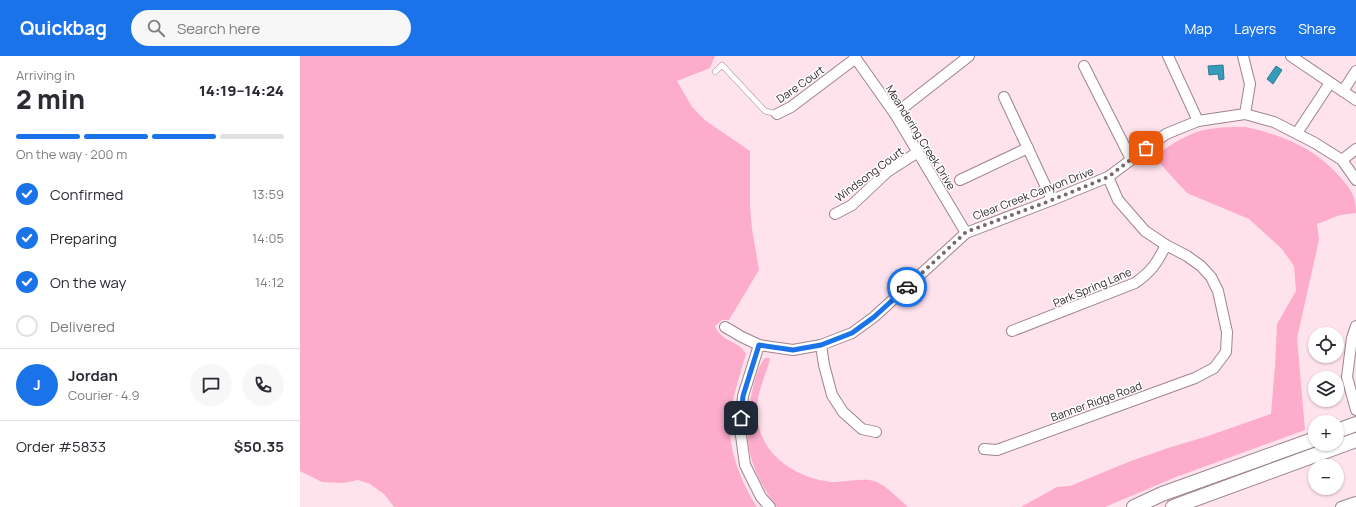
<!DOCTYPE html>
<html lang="en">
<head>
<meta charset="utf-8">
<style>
	:root { --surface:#fff; --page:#f7f7f7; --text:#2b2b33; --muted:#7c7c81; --line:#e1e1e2; --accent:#1a73e8 }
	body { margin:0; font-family:Manrope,sans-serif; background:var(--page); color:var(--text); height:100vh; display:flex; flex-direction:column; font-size:15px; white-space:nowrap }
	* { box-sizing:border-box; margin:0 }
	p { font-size:13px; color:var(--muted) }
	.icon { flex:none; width:22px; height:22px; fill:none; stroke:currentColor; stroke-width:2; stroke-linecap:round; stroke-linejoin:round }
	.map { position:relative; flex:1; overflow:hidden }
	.details { display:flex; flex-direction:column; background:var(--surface); width:300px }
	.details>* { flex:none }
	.controls { position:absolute; left:1008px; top:271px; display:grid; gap:8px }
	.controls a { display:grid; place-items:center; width:36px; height:36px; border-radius:50%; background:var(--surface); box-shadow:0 1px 3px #0004; font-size:20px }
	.pin { position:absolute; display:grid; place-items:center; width:34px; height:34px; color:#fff; margin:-17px; border-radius:8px; box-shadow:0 2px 6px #0006 }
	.courier { position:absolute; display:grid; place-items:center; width:40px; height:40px; margin:-20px; border:3px solid #1a73e8; border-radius:50%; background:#fff; color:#222; box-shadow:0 1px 5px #0007 }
	.overview em { font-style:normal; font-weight:800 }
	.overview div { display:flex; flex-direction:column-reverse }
	.overview { display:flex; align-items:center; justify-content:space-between; height:68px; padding:0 16px }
	h1 { font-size:26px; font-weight:800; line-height:30px }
	.bar { display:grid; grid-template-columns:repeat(4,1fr); gap:6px 4px; align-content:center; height:48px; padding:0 16px }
	.bar i { height:5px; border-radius:3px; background:var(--line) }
	.bar .selected { background:var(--accent) }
	.bar p { grid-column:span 4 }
	.line { display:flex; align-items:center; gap:10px; padding:0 16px; border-top:1px solid var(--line) }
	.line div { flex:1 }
	.round { display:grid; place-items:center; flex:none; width:42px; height:42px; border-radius:21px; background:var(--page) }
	ol { padding:0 16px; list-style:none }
	li { display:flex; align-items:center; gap:12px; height:44px }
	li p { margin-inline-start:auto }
	li .icon { padding:4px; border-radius:50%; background:var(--accent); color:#fff; stroke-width:4 }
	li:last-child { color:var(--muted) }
	li i { width:22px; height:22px; border:2px solid var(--line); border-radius:50% }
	header { display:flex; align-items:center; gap:24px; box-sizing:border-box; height:56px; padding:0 20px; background:var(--accent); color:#fff }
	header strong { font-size:19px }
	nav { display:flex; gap:22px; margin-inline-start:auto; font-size:14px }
	.search { width:280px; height:36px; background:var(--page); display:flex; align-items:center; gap:10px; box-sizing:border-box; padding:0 14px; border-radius:22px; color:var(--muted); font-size:15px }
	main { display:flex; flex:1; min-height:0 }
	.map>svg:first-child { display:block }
</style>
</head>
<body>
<header>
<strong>Quickbag</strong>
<div class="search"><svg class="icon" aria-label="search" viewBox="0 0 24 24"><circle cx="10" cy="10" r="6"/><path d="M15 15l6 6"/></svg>Search here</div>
<nav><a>Map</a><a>Layers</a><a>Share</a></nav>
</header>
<main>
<section class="details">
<div class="overview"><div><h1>2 min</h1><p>Arriving in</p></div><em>14:19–14:24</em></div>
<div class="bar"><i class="selected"></i><i class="selected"></i><i class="selected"></i><i></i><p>On the way · 200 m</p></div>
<ol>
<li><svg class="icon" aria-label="check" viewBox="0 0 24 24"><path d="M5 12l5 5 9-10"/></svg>Confirmed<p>13:59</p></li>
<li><svg class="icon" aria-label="check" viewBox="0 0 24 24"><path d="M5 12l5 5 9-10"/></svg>Preparing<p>14:05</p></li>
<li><svg class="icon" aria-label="check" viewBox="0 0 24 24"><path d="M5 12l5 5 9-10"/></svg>On the way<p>14:12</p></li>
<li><i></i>Delivered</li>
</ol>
<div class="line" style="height:72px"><b class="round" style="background:var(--accent);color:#fff">J</b><div><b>Jordan</b><p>Courier · 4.9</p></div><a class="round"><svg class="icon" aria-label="chat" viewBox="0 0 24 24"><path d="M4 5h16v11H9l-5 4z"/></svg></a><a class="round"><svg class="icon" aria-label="phone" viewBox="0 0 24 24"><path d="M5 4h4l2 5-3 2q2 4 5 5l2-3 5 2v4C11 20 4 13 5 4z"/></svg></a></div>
<div class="line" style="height:52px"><div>Order #5833</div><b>$50.35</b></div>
</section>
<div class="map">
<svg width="1056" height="451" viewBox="0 0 1056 451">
	<rect width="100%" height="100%" fill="#fee2ec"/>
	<g fill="#fdaccb">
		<path d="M0,0h415l-5,12 -33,13 15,26 14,14 44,30v55l2,23 7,41 -30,50h-7l-7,6c7,17 24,14 31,28 -6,21 -13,41 -16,63 -3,30 11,65 27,90h-363l-10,-13 -14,-10 -12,-4 -15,3 -21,-1 -22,-11z"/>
		<path d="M946,71c38,9 68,20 95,51 10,12 15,18 15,35l-16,2 -23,9 2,16 -22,98 8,92 -129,47 -71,30h-84l36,-20 13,-1 61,-25 37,-13 40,-12 63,-22 4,-48 2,-42 19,-33 -2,-25 -12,-17 -33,-30 -62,-26 -33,-36c12,-9 25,-18 40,-24 16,-6 35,-6 52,-6z"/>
		<path d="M465,302h5l-1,5c-5,16 -13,33 -12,50 1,38 33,62 68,68 16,4 37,-5 52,1 9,4 23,18 31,25h-131c-29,-38 -35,-69 -25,-115 3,-12 5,-24 13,-34z"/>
	</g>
	<g fill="#349dba" stroke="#33798f">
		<path d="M923,9l1,14 -5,1 -1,-6 -9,1 -1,-9z"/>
		<path d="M976,10l6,4 -9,14 -6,-5z"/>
	</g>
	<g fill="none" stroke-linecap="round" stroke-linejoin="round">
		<g stroke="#9d848d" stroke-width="6">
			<path id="service" d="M415,16l7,-7 43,46 12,3"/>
		</g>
		<g stroke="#9d848d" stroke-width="12">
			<g id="minor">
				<path d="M554,0l41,58 71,119"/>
				<path d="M868,0l30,65"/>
				<path d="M943,0l7,28 -5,30"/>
				<path d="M991,0l65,44"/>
				<path d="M784,10l47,93"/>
				<path d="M1043,35l13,-20"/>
				<path d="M704,41l48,103"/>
				<path d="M477,58l14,-7 65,-49"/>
				<path d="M595,58l74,-58"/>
				<path d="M997,77l33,-50"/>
				<path d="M1042,104l14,-11"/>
				<path d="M660,124l68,-32"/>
				<path d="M535,158l17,-9 35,-33 31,-20"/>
				<path d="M1056,270l-4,12 -5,39 9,33"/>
				<path d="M425,271l17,10 17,8 34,5 28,-5 31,-12 22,-16 92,-84 86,-33 56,-23 58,-43 32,-13 47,-7 29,8 41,21 27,17 14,20"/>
				<path d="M712,275l123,-48c16,-11 22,-20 31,-38"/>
				<path d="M459,289l-16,51 -3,32 5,37 16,32 9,10"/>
				<path d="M521,289l3,20 8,30 11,17 19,17 14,3"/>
				<path d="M684,393l13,1 198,-72 19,-10 12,-16 1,-20 -9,-41 -7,-14 -10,-11 -14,-10 -21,-11 -21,-14 -27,-31 -10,-23"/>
				<path d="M1041,451l15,-5"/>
			</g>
		</g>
		<g stroke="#9d848d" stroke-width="16">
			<g id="secondary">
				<path d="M1037,375l19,-7"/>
				<path d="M834,451l28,-13 153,-55"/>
				<path d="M873,451l183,-67"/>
			</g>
		</g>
		<use href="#service" stroke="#fff" stroke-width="5"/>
		<use href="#minor" stroke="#fff" stroke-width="10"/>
		<use href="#secondary" stroke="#fff" stroke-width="14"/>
	</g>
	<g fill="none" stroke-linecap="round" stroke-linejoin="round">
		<path stroke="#79686e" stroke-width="4" stroke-dasharray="0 7.2" d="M607,231l59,-55 86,-32 56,-23 38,-29"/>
		<path stroke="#1a73e8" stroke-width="5" d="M441,362l2,-22 16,-51 34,5 28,-5 31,-12 22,-16 33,-30"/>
	</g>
	<g text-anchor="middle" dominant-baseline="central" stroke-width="3" stroke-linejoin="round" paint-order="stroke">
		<g font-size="11" fill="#31262a" stroke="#fff">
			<text transform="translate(500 28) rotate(-35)">Dare Court</text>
			<text transform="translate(621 81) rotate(58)">Meandering Creek Drive</text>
			<text transform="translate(569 118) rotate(-37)">Windsong Court</text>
			<text transform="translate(733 137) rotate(-21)">Clear Creek Canyon Drive</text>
			<text transform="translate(792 231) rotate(-23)">Park Spring Lane</text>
			<text transform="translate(796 345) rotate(-20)">Banner Ridge Road</text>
		</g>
	</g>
</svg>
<div class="controls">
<a><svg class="icon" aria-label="locate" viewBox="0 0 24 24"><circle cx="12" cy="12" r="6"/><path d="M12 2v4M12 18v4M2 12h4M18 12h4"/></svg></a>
<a><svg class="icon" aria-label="layers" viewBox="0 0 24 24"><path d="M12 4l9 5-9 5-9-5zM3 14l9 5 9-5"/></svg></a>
<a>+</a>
<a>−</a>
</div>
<div class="pin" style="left:846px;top:92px;background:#ea580c"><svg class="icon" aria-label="bag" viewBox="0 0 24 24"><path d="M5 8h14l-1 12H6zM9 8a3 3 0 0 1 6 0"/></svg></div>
<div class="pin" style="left:441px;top:362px;background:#1f2937"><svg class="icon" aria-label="home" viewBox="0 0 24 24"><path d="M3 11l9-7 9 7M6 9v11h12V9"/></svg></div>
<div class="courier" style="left:607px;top:231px"><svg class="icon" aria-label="car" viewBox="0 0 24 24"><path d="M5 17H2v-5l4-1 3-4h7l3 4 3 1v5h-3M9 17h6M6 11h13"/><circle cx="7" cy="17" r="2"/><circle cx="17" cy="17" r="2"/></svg></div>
</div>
</main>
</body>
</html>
